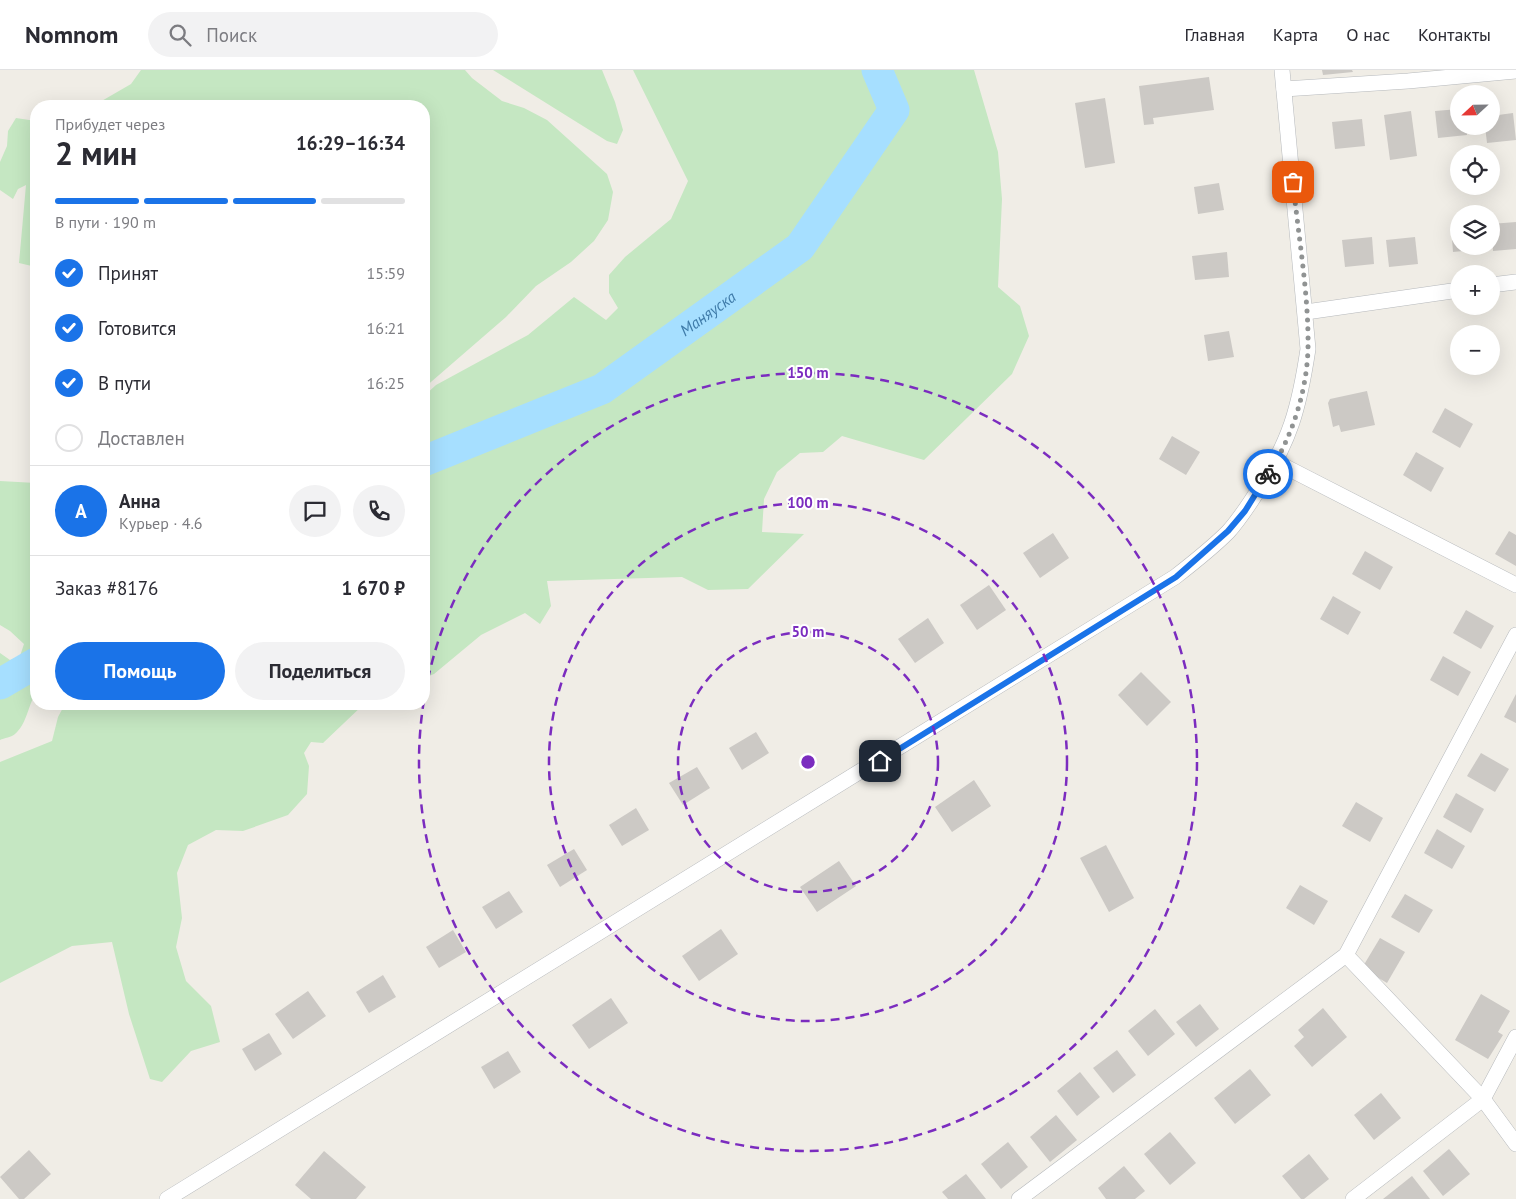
<!DOCTYPE html>
<html lang="ru">
<head>
<meta charset="utf-8">
<style>
	:root { --surface:#fff; --page:#f2f2f3; --text:#2b2b33; --muted:#7c7c81; --line:#e1e1e2; --accent:#1a73e8 }
	body { margin:0; font-family:"PT Sans",sans-serif; background:var(--page); color:var(--text); height:100vh; display:flex; flex-direction:column; font-size:19px; white-space:nowrap }
	* { box-sizing:border-box; margin:0 }
	p { font-size:16px; color:var(--muted) }
	.icon { flex:none; width:28px; height:28px; fill:none; stroke:currentColor; stroke-width:2; stroke-linecap:round; stroke-linejoin:round }
	.map { position:relative; flex:1; overflow:hidden }
	.side { position:absolute; left:30px; top:30px; width:400px; height:610px; display:flex; flex-direction:column; background:var(--surface); border-radius:20px; box-shadow:0 5px 20px #0002 }
	.side>* { flex:none }
	.needle { width:32px; rotate:248deg }
	.fabs { position:absolute; left:1450px; top:15px; display:grid; gap:10px }
	.fabs a { display:grid; place-items:center; width:50px; height:50px; border-radius:50%; background:var(--surface); box-shadow:0 5px 20px #0002; font-size:25px }
	.pin { position:absolute; display:grid; place-items:center; width:42px; height:42px; color:#fff; margin:-21px; border-radius:10px; box-shadow:0 2px 8px #0006 }
	.courier { position:absolute; display:grid; place-items:center; width:50px; height:50px; margin:-25px; border:4px solid #1a73e8; border-radius:50%; background:#fff; color:#222; box-shadow:0 1px 6px #0007 }
	.head em { font-style:normal; font-weight:800 }
	.head div { display:flex; flex-direction:column-reverse }
	.head { display:flex; align-items:center; justify-content:space-between; height:85px; padding:0 25px }
	h1 { font-size:32px; font-weight:800; line-height:38px }
	.bar { display:grid; grid-template-columns:repeat(4,1fr); gap:8px 5px; align-content:center; height:60px; padding:0 25px }
	.bar i { height:6px; border-radius:4px; background:var(--line) }
	.bar .on { background:var(--accent) }
	.bar p { grid-column:span 4 }
	.line { display:flex; align-items:center; gap:12px; padding:0 25px; border-top:1px solid var(--line) }
	.line div { flex:1 }
	.round { display:grid; place-items:center; flex:none; width:52px; height:52px; border-radius:26px; background:var(--page) }
	ol { padding:0 25px; list-style:none }
	li { display:flex; align-items:center; gap:15px; height:55px }
	li p { margin-inline-start:auto }
	li .icon { padding:5px; border-radius:50%; background:var(--accent); color:#fff; stroke-width:4 }
	li:last-child { color:var(--muted) }
	li i { width:28px; height:28px; border:2px solid var(--line); border-radius:50% }
	.button { display:flex; gap:10px; margin-top:auto; padding:10px 25px }
	.button a { flex:1; height:58px; border-radius:30px; background:var(--accent); color:#fff; font-size:20px; font-weight:800; line-height:58px; text-align:center }
	.button a+a { background:var(--page); color:var(--text) }
	header { display:flex; align-items:center; gap:30px; box-sizing:border-box; height:70px; padding:0 25px; background:var(--surface); border-bottom:1px solid var(--line) }
	header strong { font-size:24px }
	nav { display:flex; gap:28px; margin-inline-start:auto; font-size:18px }
	.search { width:350px; height:45px; background:var(--page); display:flex; align-items:center; gap:12px; box-sizing:border-box; padding:0 18px; border-radius:28px; color:var(--muted); font-size:19px }
	.map>svg:first-child { display:block }
</style>
</head>
<body>
<header>
<strong>Nomnom</strong>
<div class="search"><svg class="icon" aria-label="search" viewBox="0 0 24 24"><circle cx="10" cy="10" r="6"/><path d="M15 15l6 6"/></svg>Поиск</div>
<nav><a>Главная</a><a>Карта</a><a>О нас</a><a>Контакты</a></nav>
</header>
<div class="map">
<svg width="1516" height="1129" viewBox="0 0 1516 1129">
	<rect width="100%" height="100%" fill="#f0ede6"/>
	<g fill="#c5e7c2">
		<path d="M141,0h324l7,8 30,23 22,7 23,12 60,54 6,18 -5,28 -14,21 -23,21 -35,24 -30,31 -82,71v-282h-331l38,-22z"/>
		<path d="M493,0h109l13,32 8,28 -6,14 -10,-3z"/>
		<path d="M633,0h341l24,82 4,47 -4,88 22,19 9,30 -17,38 -88,86 -82,-24 -19,16 -23,1 -23,19 -13,27 -2,33 42,2 -56,55 -40,1 -26,-13 -135,4 4,25 -11,18 -15,-11 -44,22 -47,39 -10,4v-282l12,-11 92,-50 46,-38 32,23 12,-12 -9,-15v-18l16,-18 46,-38 17,-38z"/>
		<path d="M16,48l20,3v146l-17,-4 7,-78 -8,4 -5,10 -13,-9v-28l7,-16 1,-15z"/>
		<path d="M0,411l36,2v210c-8,12 -9,31 -21,41 -3,3 -11,4 -15,6v-87l10,7 10,-4 4,-12 -14,-13 -10,-6z"/>
		<path d="M65,634h299l-41,39 -12,-1 -7,11 5,13 -2,28 -19,21 -45,16 -27,-1 -28,15 -11,28 5,45 -6,29 10,34 25,25 9,36 -29,9 -29,31 -12,-3 -21,-65 -17,-72 -40,4 -72,37v-221l52,-21 6,-24z"/>
	</g>
	<g fill="none" stroke-linecap="round" stroke-linejoin="round">
		<g stroke="#a6dfff" stroke-width="31">
			<path id="s1" d="M424,391l178,-72 198,-142 94,-137 -17,-40"/>
			<path d="M0,614l36,-21"/>
		</g>
	</g>
	<g fill="#ccc9c5">
		<path d="M1322,0h30l1,2 -30,3z"/>
		<path d="M1209,7l5,33 -61,8 1,6 -10,1 -5,-39z"/>
		<path d="M1105,28l10,65 -30,5 -10,-65z"/>
		<path d="M1459,39v17h8v9l-29,3 -3,-27z"/>
		<path d="M1411,41l6,45 -27,4 -6,-45z"/>
		<path d="M1513,43l3,27 -29,3 -2,-17h6v-10z"/>
		<path d="M1362,49l3,27 -30,3 -3,-27z"/>
		<path d="M1219,113l5,27 -26,4 -4,-27z"/>
		<path d="M1516,152v27l-23,2 -2,-27z"/>
		<path d="M1459,154v22h23l1,3 -30,3 -2,-27z"/>
		<path d="M1372,167l2,27 -29,3 -3,-27z"/>
		<path d="M1415,167l3,27 -29,3 -3,-27z"/>
		<path d="M1227,182l2,25 -34,3 -3,-24z"/>
		<path d="M1229,261l5,26 -26,4 -4,-26z"/>
		<path d="M1367,321l8,34 -34,7 -2,-7 -6,2 -5,-24 2,-4z"/>
		<path d="M1445,338l28,16 -13,24 -28,-16z"/>
		<path d="M1172,366l28,16 -14,23 -27,-16z"/>
		<path d="M1416,382l28,16 -13,24 -28,-17z"/>
		<path d="M1509,461l7,4v31l-21,-12z"/>
		<path d="M1053,463l16,25 -29,20 -17,-25z"/>
		<path d="M1365,481l28,16 -13,23 -28,-16z"/>
		<path d="M989,515l17,25 -29,20 -17,-25z"/>
		<path d="M1333,526l28,16 -13,23 -28,-16z"/>
		<path d="M1466,540l28,16 -13,23 -28,-16z"/>
		<path d="M928,548l16,25 -29,20 -17,-24z"/>
		<path d="M1443,586l28,16 -13,24 -28,-16z"/>
		<path d="M1141,602l30,30 -24,24 -29,-31z"/>
		<path d="M1516,624v29l-12,-6z"/>
		<path d="M756,662l13,21 -27,17 -13,-22z"/>
		<path d="M1481,683l28,16 -14,23 -28,-16z"/>
		<path d="M697,697l13,21 -27,17 -14,-22z"/>
		<path d="M974,710l17,26 -39,26 -17,-25z"/>
		<path d="M1456,723l28,16 -13,24 -28,-16z"/>
		<path d="M1356,732l27,16 -13,24 -28,-16z"/>
		<path d="M636,738l13,22 -27,16 -13,-21z"/>
		<path d="M1437,759l28,17 -13,23 -28,-16z"/>
		<path d="M1106,775l28,53 -25,14 -29,-54z"/>
		<path d="M574,779l13,21 -27,17 -13,-22z"/>
		<path d="M839,791l17,25 -39,26 -17,-25z"/>
		<path d="M1300,815l28,16 -14,24 -28,-17z"/>
		<path d="M509,821l14,21 -27,17 -14,-22z"/>
		<path d="M1405,824l28,16 -14,23 -28,-16z"/>
		<path d="M721,859l17,25 -39,27 -17,-25z"/>
		<path d="M453,860l13,22 -27,16 -13,-21z"/>
		<path d="M1380,868l25,14 -18,31 -25,-15z"/>
		<path d="M383,905l13,22 -27,16 -13,-21z"/>
		<path d="M308,921l18,25 -33,23 -18,-25z"/>
		<path d="M1481,924l29,17 -12,21 5,3 -15,24 -33,-19z"/>
		<path d="M611,928l17,25 -39,26 -17,-24z"/>
		<path d="M1200,934l19,25 -23,18 -20,-25z"/>
		<path d="M1323,938l24,29 -35,30 -18,-21 10,-9 -6,-7z"/>
		<path d="M1155,939l20,25 -27,22 -20,-25z"/>
		<path d="M269,963l13,21 -27,17 -13,-22z"/>
		<path d="M1117,980l19,25 -23,18 -20,-25z"/>
		<path d="M508,981l13,21 -27,17 -13,-22z"/>
		<path d="M1250,999l21,26 -36,29 -21,-26z"/>
		<path d="M1080,1002l20,25 -23,19 -20,-25z"/>
		<path d="M1381,1023l20,25 -27,22 -20,-25z"/>
		<path d="M1056,1045l21,25 -27,22 -20,-25z"/>
		<path d="M1170,1062l26,31 -26,22 -26,-31z"/>
		<path d="M1008,1072l20,25 -27,22 -20,-25z"/>
		<path d="M1449,1079l21,25 -27,22 -20,-25z"/>
		<path d="M29,1080l22,24 -27,25h-5l-19,-22z"/>
		<path d="M324,1081l42,36 -10,12h-45l-16,-14z"/>
		<path d="M1309,1084l20,25 -25,20h-3l-19,-23z"/>
		<path d="M1124,1096l21,25 -10,8h-29l-8,-11z"/>
		<path d="M966,1104l20,25h-38l-6,-7z"/>
		<path d="M1412,1106l18,23h-47z"/>
	</g>
	<g fill="none" stroke-linecap="round" stroke-linejoin="round">
		<g stroke="#b6b9bc" stroke-width="16">
			<g id="minor">
				<path d="M1284,19l124,-8 108,-10"/>
				<path d="M1491,215l25,-3"/>
				<path d="M1306,242l153,-22"/>
				<path d="M1276,392l240,123"/>
				<path d="M1346,885l137,144 33,45"/>
				<path d="M167,1129l1008,-622c18,-14 37,-29 53,-45 11,-12 20,-26 29,-40 33,-51 42,-83 51,-143l-26,-279"/>
				<path d="M1019,1129l327,-244 170,-320"/>
				<path d="M1353,1129l130,-100 33,-62"/>
			</g>
		</g>
		<use href="#minor" stroke="#fff" stroke-width="15"/>
	</g>
	<g fill="none" stroke-linecap="round" stroke-linejoin="round">
		<path stroke="#909393" stroke-width="5" stroke-dasharray="0 9" d="M1268,404c24,-36 39,-83 40,-126 1,-52 -10,-114 -15,-166"/>
		<path stroke="#1a73e8" stroke-width="6" d="M880,691l296,-184 52,-46 17,-20 23,-37"/>
	</g>
	<g fill="none" stroke="#7b2cbf" stroke-width="2.5" stroke-dasharray="9 6">
		<circle cx="808" cy="692" r="130"/>
		<circle cx="808" cy="692" r="259"/>
		<circle cx="808" cy="692" r="389"/>
	</g>
	<g text-anchor="middle" dominant-baseline="central" stroke-width="4" stroke-linejoin="round" paint-order="stroke">
		<g font-size="16" font-style="italic" fill="#3f7ba9" stroke="#fff">
			<text stroke="none"><textPath href="#s1" startOffset="322">Маняуска</textPath></text>
		</g>
	</g>
	<circle cx="808" cy="692" r="8" fill="#7b2cbf" stroke="#fff" stroke-width="2.5"/>
	<g font-size="15" text-anchor="middle" font-weight="bold" fill="#7b2cbf" stroke="#fff" stroke-width="4" stroke-linejoin="round" paint-order="stroke">
		<text x="808" y="308">150 m</text>
		<text x="808" y="438">100 m</text>
		<text x="808" y="567">50 m</text>
	</g>
</svg>
<div class="fabs">
<a><svg class="needle" viewBox="-14 -14 28 28"><path d="M0-13l5 13h-10z" fill="#e53935"/><path d="M0 13l5-13h-10z" fill="#7c7c81"/></svg></a>
<a><svg class="icon" aria-label="locate" viewBox="0 0 24 24"><circle cx="12" cy="12" r="6"/><path d="M12 2v4M12 18v4M2 12h4M18 12h4"/></svg></a>
<a><svg class="icon" aria-label="layers" viewBox="0 0 24 24"><path d="M12 4l9 5-9 5-9-5zM3 14l9 5 9-5"/></svg></a>
<a>+</a>
<a>−</a>
</div>
<div class="pin" style="left:1293px;top:112px;background:#ea580c"><svg class="icon" aria-label="bag" viewBox="0 0 24 24"><path d="M5 8h14l-1 12H6zM9 8a3 3 0 0 1 6 0"/></svg></div>
<div class="pin" style="left:880px;top:691px;background:#1f2937"><svg class="icon" aria-label="home" viewBox="0 0 24 24"><path d="M3 11l9-7 9 7M6 9v11h12V9"/></svg></div>
<div class="courier" style="left:1268px;top:404px"><svg class="icon" aria-label="bike" viewBox="0 0 24 24"><circle cx="6" cy="16" r="4"/><circle cx="18" cy="16" r="4"/><path d="M6 16l4-8h5l3 8M10 8l3 8H6M13 5h3"/></svg></div>
<section class="side">
<div class="head"><div><h1>2 мин</h1><p>Прибудет через</p></div><em>16:29–16:34</em></div>
<div class="bar"><i class="on"></i><i class="on"></i><i class="on"></i><i></i><p>В пути · 190 m</p></div>
<ol>
<li><svg class="icon" aria-label="check" viewBox="0 0 24 24"><path d="M5 12l5 5 9-10"/></svg>Принят<p>15:59</p></li>
<li><svg class="icon" aria-label="check" viewBox="0 0 24 24"><path d="M5 12l5 5 9-10"/></svg>Готовится<p>16:21</p></li>
<li><svg class="icon" aria-label="check" viewBox="0 0 24 24"><path d="M5 12l5 5 9-10"/></svg>В пути<p>16:25</p></li>
<li><i></i>Доставлен</li>
</ol>
<div class="line" style="height:90px"><b class="round" style="background:var(--accent);color:#fff">А</b><div><b>Анна</b><p>Курьер · 4.6</p></div><a class="round"><svg class="icon" aria-label="chat" viewBox="0 0 24 24"><path d="M4 5h16v11H9l-5 4z"/></svg></a><a class="round"><svg class="icon" aria-label="phone" viewBox="0 0 24 24"><path d="M5 4h4l2 5-3 2q2 4 5 5l2-3 5 2v4C11 20 4 13 5 4z"/></svg></a></div>
<div class="line" style="height:65px"><div>Заказ #8176</div><b>1 670 ₽</b></div>
<div class="button"><a>Помощь</a><a>Поделиться</a></div>
</section>
</div>
</body>
</html>
